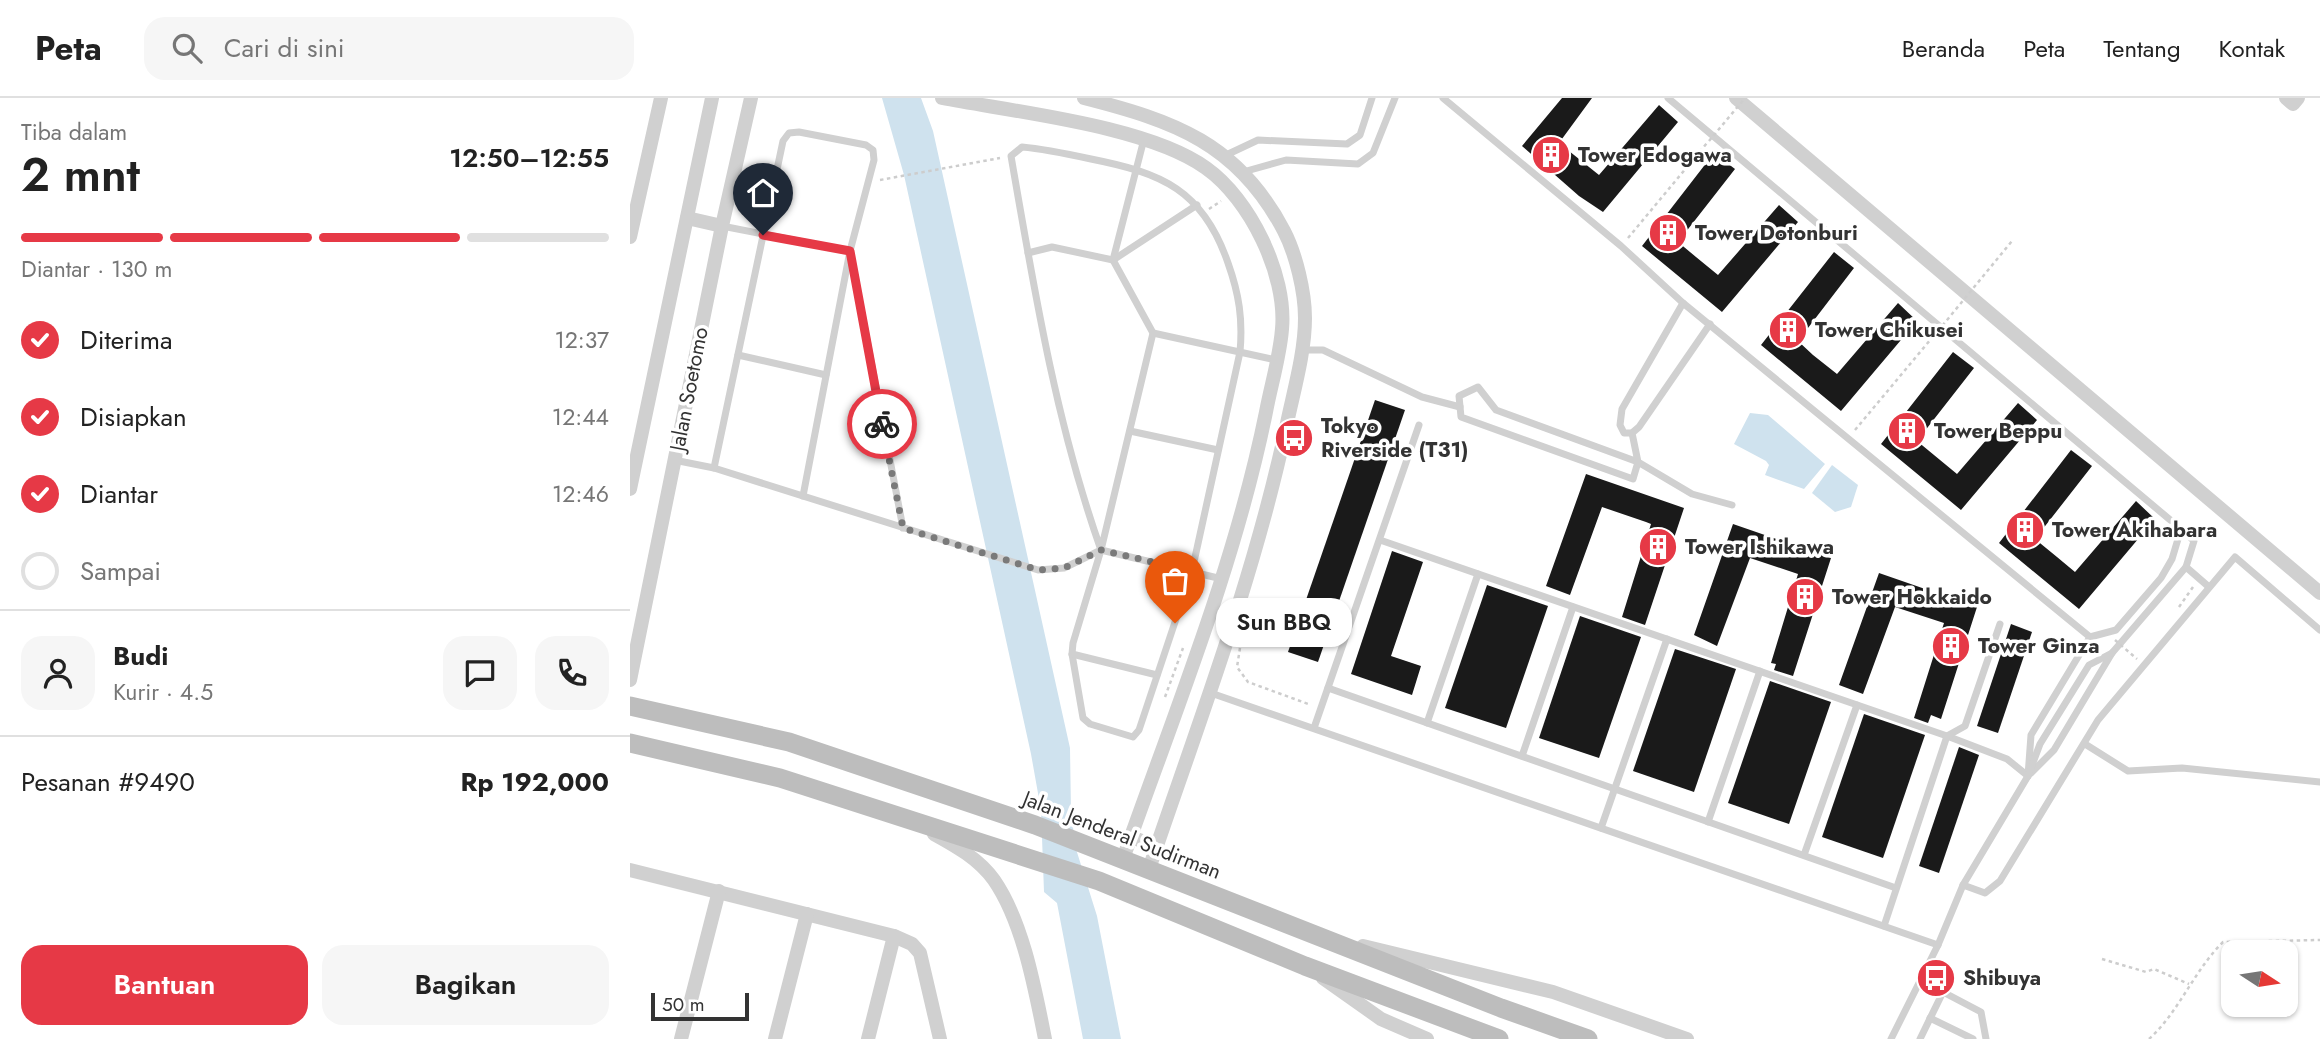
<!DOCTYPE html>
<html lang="id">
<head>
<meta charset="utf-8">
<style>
	:root { --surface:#fff; --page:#f6f6f6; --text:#222; --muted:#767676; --line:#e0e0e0; --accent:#e63946 }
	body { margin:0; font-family:Jost,sans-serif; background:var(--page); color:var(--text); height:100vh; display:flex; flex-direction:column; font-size:26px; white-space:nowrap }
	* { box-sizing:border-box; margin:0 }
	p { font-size:23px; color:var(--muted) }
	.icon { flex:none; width:38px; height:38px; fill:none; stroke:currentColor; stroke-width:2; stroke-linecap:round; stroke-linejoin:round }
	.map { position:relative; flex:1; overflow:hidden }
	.panel { display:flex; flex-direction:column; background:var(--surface); width:630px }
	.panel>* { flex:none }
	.needle { width:46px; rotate:102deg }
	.tools { position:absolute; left:1591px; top:842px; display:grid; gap:14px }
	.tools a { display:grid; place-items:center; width:77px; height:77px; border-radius:14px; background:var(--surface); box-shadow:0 2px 5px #0004; font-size:35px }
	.scale { position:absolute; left:21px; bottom:18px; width:98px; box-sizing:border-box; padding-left:7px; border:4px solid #333; border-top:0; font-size:19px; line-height:24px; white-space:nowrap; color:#333; -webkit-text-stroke:5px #fff; paint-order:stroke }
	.pin { position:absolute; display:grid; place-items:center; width:60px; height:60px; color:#fff; margin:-72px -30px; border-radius:50% 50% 50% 0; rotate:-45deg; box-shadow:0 0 7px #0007 }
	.pin .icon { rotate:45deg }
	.courier { position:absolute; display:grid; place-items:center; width:70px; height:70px; margin:-35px; border:5px solid #e63946; border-radius:50%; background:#fff; color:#222; box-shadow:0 2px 9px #0007 }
	.bubble { position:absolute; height:49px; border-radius:21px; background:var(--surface); box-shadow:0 2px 5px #0004; font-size:23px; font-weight:600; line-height:49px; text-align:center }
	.summary em { font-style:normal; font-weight:600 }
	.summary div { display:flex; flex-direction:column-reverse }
	.summary { display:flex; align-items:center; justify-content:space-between; height:119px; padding:0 21px }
	h1 { font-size:46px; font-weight:600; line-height:52px }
	.bar { display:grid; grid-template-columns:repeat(4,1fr); gap:10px 7px; align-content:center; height:84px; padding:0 21px }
	.bar i { height:9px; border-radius:5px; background:var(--line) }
	.bar .selected { background:var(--accent) }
	.bar p { grid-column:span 4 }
	.line { display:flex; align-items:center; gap:18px; padding:0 21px; border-top:2px solid var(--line) }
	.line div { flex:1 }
	.round { display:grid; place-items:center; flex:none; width:74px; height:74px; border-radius:21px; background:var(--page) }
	ol { padding:0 21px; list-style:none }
	li { display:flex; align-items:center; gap:21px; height:77px }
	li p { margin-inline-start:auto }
	li .icon { padding:7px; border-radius:50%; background:var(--accent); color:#fff; stroke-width:4 }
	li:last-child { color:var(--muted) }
	li i { width:38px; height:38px; border:4px solid var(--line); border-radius:50% }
	.cta { display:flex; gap:14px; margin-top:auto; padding:14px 21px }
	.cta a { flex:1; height:80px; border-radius:21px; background:var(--accent); color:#fff; font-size:28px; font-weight:600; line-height:80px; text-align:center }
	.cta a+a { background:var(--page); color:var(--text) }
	header { display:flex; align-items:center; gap:42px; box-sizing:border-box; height:98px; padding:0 35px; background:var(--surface); border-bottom:2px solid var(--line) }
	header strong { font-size:33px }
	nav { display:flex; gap:38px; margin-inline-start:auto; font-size:24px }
	.search { width:490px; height:63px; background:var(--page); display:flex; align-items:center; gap:18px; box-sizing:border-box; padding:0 24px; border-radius:21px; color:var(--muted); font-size:26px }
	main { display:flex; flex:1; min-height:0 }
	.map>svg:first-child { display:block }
</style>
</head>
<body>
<header>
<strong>Peta</strong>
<div class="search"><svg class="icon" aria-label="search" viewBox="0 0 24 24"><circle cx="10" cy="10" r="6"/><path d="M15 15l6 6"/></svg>Cari di sini</div>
<nav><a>Beranda</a><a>Peta</a><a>Tentang</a><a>Kontak</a></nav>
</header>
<main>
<section class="panel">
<div class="summary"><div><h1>2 mnt</h1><p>Tiba dalam</p></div><em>12:50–12:55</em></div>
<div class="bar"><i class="selected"></i><i class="selected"></i><i class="selected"></i><i></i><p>Diantar · 130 m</p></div>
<ol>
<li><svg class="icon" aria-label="check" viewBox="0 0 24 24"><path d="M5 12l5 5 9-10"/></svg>Diterima<p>12:37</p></li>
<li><svg class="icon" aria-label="check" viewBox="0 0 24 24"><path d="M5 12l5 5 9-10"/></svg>Disiapkan<p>12:44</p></li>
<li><svg class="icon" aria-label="check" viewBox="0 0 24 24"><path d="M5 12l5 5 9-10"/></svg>Diantar<p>12:46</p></li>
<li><i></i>Sampai</li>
</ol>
<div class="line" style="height:126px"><a class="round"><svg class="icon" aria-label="person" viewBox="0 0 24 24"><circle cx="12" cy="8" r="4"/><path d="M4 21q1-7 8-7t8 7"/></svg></a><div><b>Budi</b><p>Kurir · 4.5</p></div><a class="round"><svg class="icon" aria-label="chat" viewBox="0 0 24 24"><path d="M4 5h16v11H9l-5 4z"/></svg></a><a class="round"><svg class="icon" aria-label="phone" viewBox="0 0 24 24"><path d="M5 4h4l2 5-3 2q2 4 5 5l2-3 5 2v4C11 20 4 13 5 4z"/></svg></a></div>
<div class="line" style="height:91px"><div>Pesanan #9490</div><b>Rp 192,000</b></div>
<div class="cta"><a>Bantuan</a><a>Bagikan</a></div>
</section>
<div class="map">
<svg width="1690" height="941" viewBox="0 0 1690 941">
	<rect width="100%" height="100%" fill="#fff"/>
	<g fill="#cfe2ee">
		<path d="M252,0h39l12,33 137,617 1,65 5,36 21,67 24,123h-38l-26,-136 -13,-11 -3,-82 -10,-56 -127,-579z"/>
		<path d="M1120,315l18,2 57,49 -21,25 -39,-14 4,-10 -3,-4 -32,-17z"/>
		<path d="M1202,367l26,20 -7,22 -16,5 -23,-19z"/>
	</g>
	<g fill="#1a1a1a">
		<path d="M932,0h30l-33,45 40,32 60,-70 19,17 -75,90 -24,-16 -57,-50z"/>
		<path d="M1084,55l21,16 -57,73 18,15 22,18 61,-70 19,17 -76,90 -80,-66z"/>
		<path d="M1204,154l20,16 -56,73 15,14 24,19 61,-71 19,18 -76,90 -80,-66z"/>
		<path d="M1323,254l21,16 -57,73 40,33 61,-71 19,17 -76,90 -80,-66z"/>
		<path d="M745,302l30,10 -87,252 -30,-10z"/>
		<path d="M1441,352l21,16 -57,73 22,18 18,15 61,-71 19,18 -76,90 -80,-66z"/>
		<path d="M956,376l98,34 -39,117 -23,-8 29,-93 -5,-2 -44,-15 -32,88 -24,-9z"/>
		<path d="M1103,426l98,34 -38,118 -19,-6 2,-6 -5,-1 27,-89 -48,-16 -33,88 -23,-11z"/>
		<path d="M762,453l31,11 -32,94 30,10 -9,29 -61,-21z"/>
		<path d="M1249,475l98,34 -36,112 -10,-4 -3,8 -14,-5 30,-95 -49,-16 -32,87 -24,-9z"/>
		<path d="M857,487l61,21 -42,122 -61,-20z"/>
		<path d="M950,518l61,21 -42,121 -60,-20z"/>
		<path d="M1381,526l21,8 -34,101 -21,-7z"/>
		<path d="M1045,551l61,20 -42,123 -61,-21z"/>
		<path d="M1140,583l61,21 -42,122 -61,-21z"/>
		<path d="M1234,616l61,21 -42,123 -61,-21z"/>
		<path d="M1329,649l20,8 -40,118 -20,-7z"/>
	</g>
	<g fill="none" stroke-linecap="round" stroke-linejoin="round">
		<g stroke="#cdcdcd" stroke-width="2.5" stroke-dasharray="3.5 3.5" stroke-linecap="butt">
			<path d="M250,82l120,-22"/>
			<path d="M579,111l12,-8"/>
			<path d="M998,140l79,-95"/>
			<path d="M1225,332l81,-97"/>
			<path d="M1549,509l14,-20"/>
			<path d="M610,550l-3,19 11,15 63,23"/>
			<path d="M535,599l18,-49"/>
			<path d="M1472,861l44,13 8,-3 35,15"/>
			<path d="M1519,941c30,-27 44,-67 74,-97l97,-2"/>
		</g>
		<g stroke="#d0d0d0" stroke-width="7">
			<path d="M813,0l178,148 62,57 407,334"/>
			<path d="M1038,0l513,431 -9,30 -11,19 -45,52 -26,7 -59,98 -3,41"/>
			<path d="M594,58l34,-16 89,4 13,-9 12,-37"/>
			<path d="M613,74l43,-12 72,4 15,-11 22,-55"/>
			<path d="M92,128l128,25 53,277"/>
			<path d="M398,155l24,-6 61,13 84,-55"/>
			<path d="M1053,205l-61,106 -2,16 4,8h8l7,-6 71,-103"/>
			<path d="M523,235l123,27"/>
			<path d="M672,252h21l99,47 38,10"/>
			<path d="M108,257l88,20"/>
			<path d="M500,333l88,19"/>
			<path d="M1002,335l6,29 -5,17 -172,-62 -2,-21 19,-9 18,23 142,52 54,32 40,11"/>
			<path d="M44,362l40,8 324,102 26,-2 37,-18 121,29"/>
			<path d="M84,370l69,-327 6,-8 10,-1 67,13 7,5 1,10 -24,91 -47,245"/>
			<path d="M750,442l567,196 60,23 21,17"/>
			<path d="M471,452c-45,-127 -67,-261 -90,-394l11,-9c23,2 46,7 69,12 71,14 112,31 137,104 11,31 15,56 12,89l-48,219 -53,159 -6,7 -43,-13 -7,-6 -11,-64 1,-11 28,-93 52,-217 -40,-73 31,-121"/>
			<path d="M1556,469l23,20"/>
			<path d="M442,556l85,21"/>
			<path d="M698,590l568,200"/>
			<path d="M578,594l730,253"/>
			<path d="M797,625l51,-149"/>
			<path d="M684,630l105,-303"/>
			<path d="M1455,646l43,27 54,-3 138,14"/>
			<path d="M892,658l51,-149"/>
			<path d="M1401,675l23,-23 58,-97"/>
			<path d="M1078,724l52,-151"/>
			<path d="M971,730l66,-189"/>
			<path d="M1174,757l53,-150"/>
			<path d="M1333,787l22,8 15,-12 98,-161 137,-163 85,73"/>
			<path d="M1254,828l63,-190 18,-10 35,-102"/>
			<path d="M1300,920l43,21"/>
			<path d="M1261,941l47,-94 25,-60 65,-109 12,-32 49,-79 23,-12 74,-86 8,-26 -13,-12"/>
			<path d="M1290,941l23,-47 38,20 5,27"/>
		</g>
		<g stroke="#d0d0d0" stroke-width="14">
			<path d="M312,0c73,14 206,28 264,70 44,31 81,107 76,161 -2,27 -11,56 -16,83 -31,153 -91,299 -143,447"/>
			<path d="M454,0c90,23 154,45 200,133 12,23 21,61 21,87 0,36 -12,75 -19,110 -32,150 -88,296 -137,441"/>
			<path d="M1106,0l584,495"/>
			<path d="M1656,0l7,6 5,-6"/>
			<path d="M57,120l35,8"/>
			<path d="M0,139l31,-139"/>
			<path d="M0,391l82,-391"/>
			<path d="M0,582l92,-454 29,-128"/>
			<path d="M304,736c22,12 45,25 60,46 29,42 41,109 51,159"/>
			<path d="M501,739l25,9"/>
			<path d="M0,772l264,66 18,8 8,9 20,86"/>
			<path d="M733,848l190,46 134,47"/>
			<path d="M693,880l58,41 46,20"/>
			<path d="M51,941l38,-148"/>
			<path d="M145,941l32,-125"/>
			<path d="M238,941l26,-103"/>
		</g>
		<g stroke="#bdbdbd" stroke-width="19">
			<path d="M0,608l159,36 246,83 466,183 87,31"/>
			<path d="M0,645l150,35 319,103 206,85 194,73"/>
		</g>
		<g stroke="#cdcdcd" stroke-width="2.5" stroke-dasharray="3.5 3.5" stroke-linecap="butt">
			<path d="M1079,43l36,-43"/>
			<path d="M1308,233l74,-90"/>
			<path d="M1485,542l22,19"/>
		</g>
	</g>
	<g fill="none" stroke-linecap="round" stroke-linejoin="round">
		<path stroke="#7a7a7a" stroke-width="7" stroke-dasharray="0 12.6" d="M252,326l21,104 135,42 26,-2 37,-18 91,21 -17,52"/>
		<path stroke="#e63946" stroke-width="9" d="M133,137l87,16 32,173"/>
	</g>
	<defs>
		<g id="building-disc" transform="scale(2.0125)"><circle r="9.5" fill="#e63946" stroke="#fff"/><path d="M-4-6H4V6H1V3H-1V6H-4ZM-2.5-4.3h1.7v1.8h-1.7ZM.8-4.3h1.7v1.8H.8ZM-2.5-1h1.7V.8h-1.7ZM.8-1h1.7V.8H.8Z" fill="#fff"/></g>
		<g id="bus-disc" transform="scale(2.0125)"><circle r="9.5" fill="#e63946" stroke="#fff"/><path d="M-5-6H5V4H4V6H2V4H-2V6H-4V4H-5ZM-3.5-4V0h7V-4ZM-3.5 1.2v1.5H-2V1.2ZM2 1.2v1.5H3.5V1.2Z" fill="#fff"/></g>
	</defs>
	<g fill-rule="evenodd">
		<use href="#building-disc" x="921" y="57"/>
		<use href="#building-disc" x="1038" y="135"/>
		<use href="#building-disc" x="1158" y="232"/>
		<use href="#building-disc" x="1277" y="333"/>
		<use href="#bus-disc" x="664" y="340"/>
		<use href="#building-disc" x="1395" y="432"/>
		<use href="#building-disc" x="1028" y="449"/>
		<use href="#building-disc" x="1175" y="499"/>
		<use href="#building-disc" x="1321" y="548"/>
		<use href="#bus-disc" x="1306" y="880"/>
	</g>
	<g text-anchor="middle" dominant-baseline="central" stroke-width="7" stroke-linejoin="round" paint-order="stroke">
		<g font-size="21" font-weight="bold" fill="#333" stroke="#fff" text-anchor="start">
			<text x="948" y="57">Tower Edogawa</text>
			<text x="1065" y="135">Tower Dotonburi</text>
			<text x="1185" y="232">Tower Chikusei</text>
			<text x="691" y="328">Tokyo<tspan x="691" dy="24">Riverside (T31)</tspan></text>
			<text x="1304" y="333">Tower Beppu</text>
			<text x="1422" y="432">Tower Akihabara</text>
			<text x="1055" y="449">Tower Ishikawa</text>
			<text x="1202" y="499">Tower Hokkaido</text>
			<text x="1348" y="548">Tower Ginza</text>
			<text x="1333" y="880">Shibuya</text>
		</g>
		<g font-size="21" fill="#333" stroke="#fff">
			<text transform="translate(59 291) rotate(-79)">Jalan Soetomo</text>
			<text transform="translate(492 737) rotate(21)">Jalan Jenderal Sudirman</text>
		</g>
	</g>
</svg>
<div class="tools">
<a><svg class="needle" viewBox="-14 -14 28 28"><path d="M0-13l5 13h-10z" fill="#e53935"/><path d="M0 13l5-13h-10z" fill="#767676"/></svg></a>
</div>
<div class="scale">50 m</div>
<div class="pin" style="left:545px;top:525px;background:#ea580c"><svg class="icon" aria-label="bag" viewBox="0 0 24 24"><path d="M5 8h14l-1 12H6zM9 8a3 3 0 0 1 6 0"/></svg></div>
<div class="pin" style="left:133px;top:137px;background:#1f2937"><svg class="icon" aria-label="home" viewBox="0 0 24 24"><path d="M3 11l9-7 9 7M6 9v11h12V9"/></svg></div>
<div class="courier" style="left:252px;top:326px"><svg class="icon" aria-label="bike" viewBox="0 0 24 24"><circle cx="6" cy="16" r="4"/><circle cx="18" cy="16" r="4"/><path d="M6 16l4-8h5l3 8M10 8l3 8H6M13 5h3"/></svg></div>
<div class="bubble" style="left:586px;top:500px;width:136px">Sun BBQ</div>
</div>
</main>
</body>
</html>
